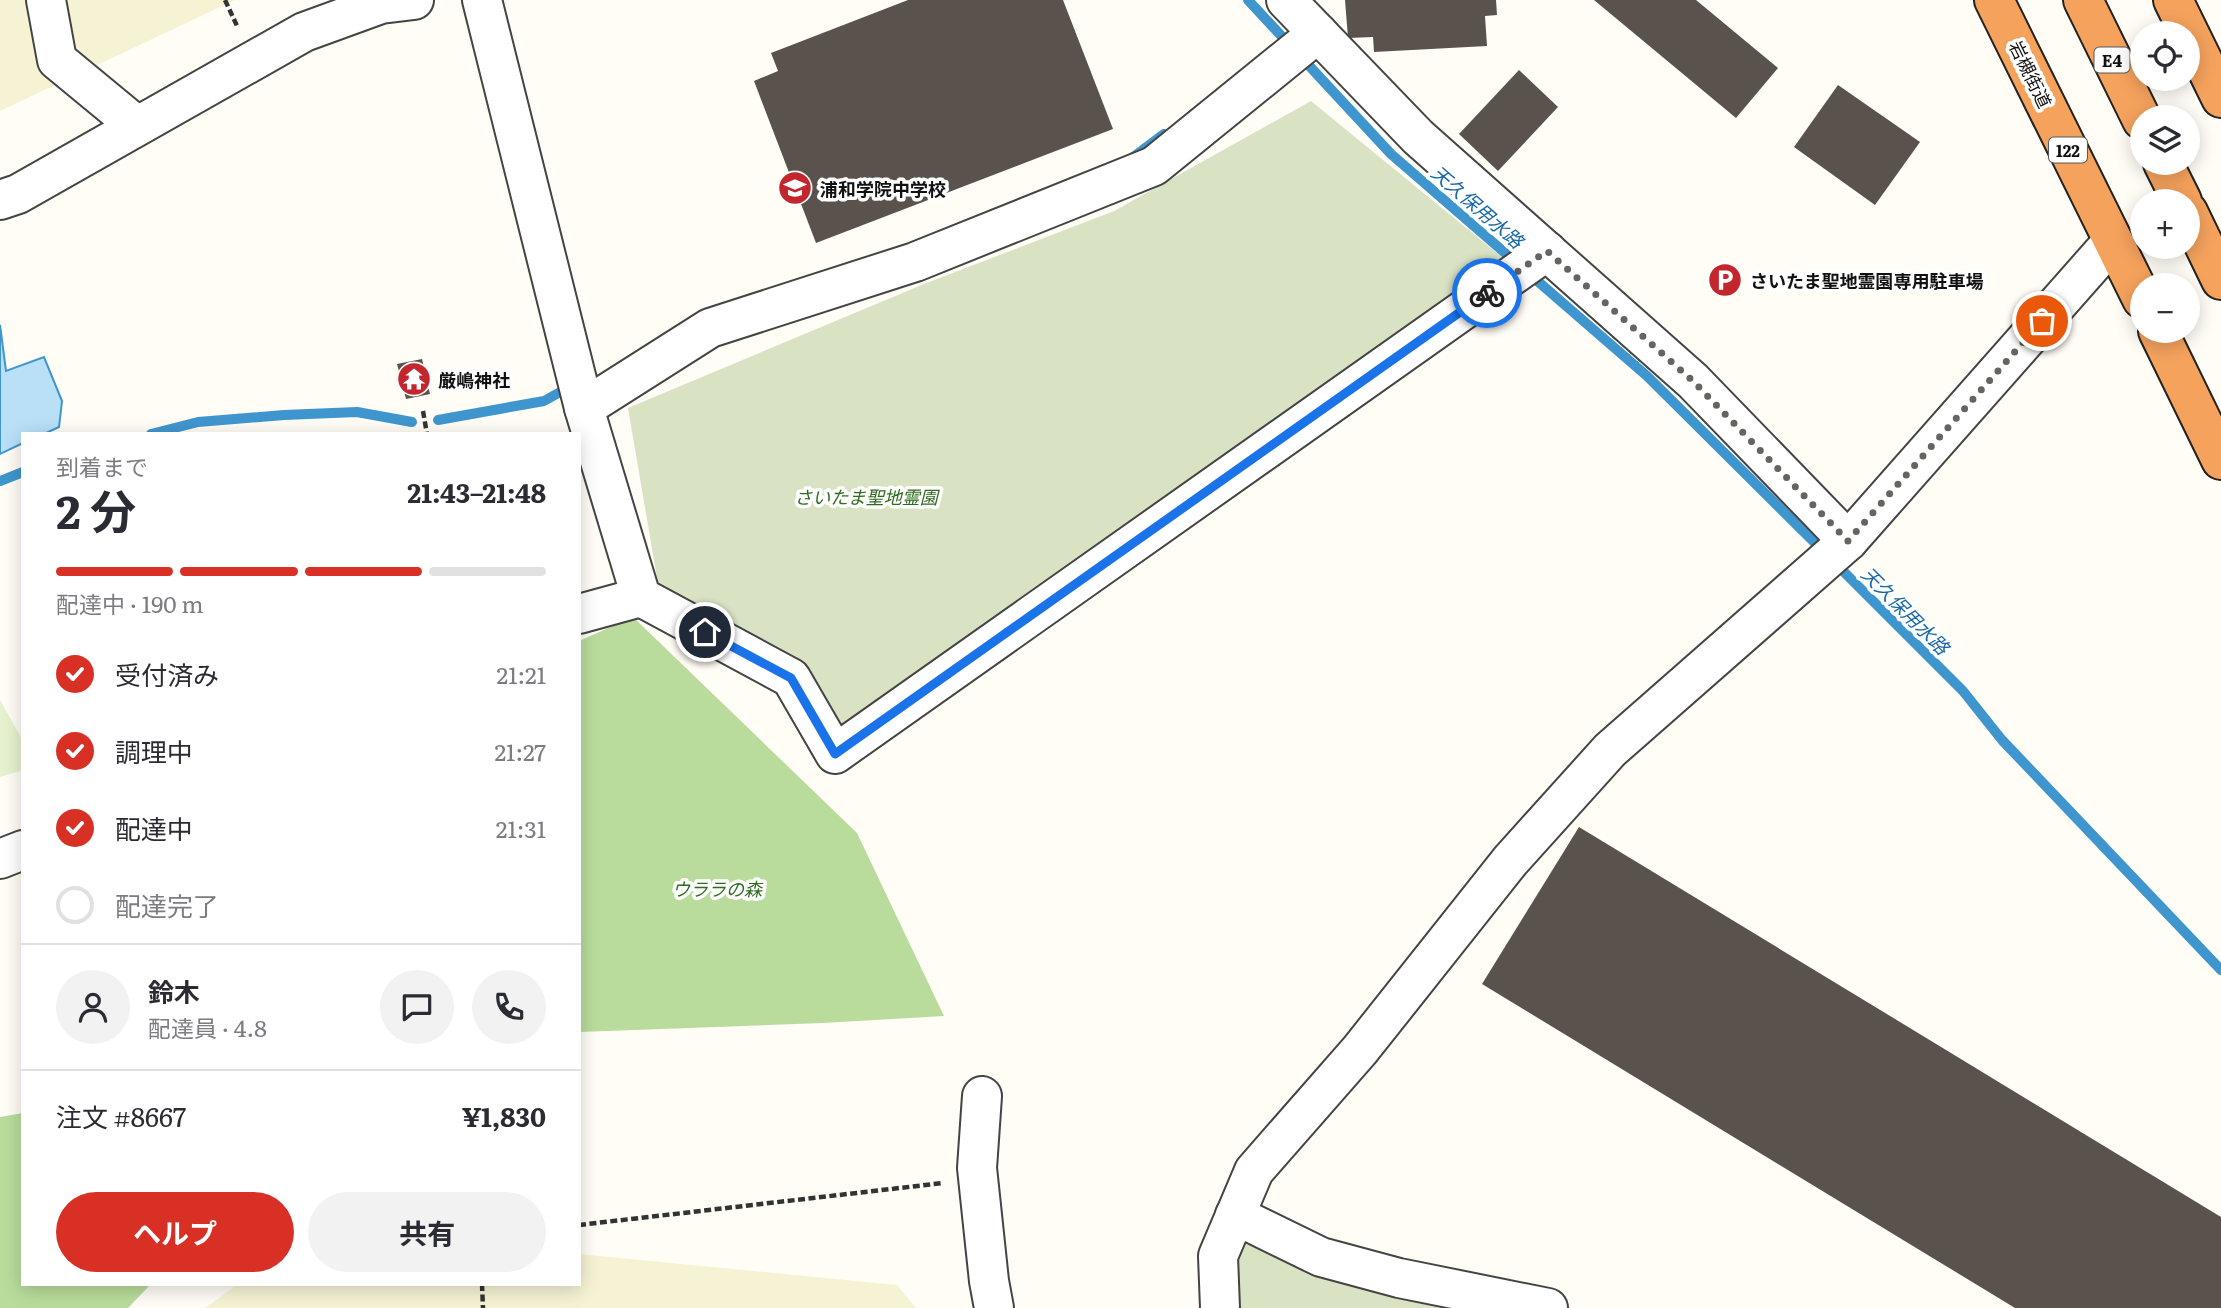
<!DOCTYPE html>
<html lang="ja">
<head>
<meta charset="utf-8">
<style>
	:root { --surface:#fff; --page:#f2f2f3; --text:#2b2b33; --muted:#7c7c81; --line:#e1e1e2; --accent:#d93025 }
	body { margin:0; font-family:Literata,"Noto Sans JP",serif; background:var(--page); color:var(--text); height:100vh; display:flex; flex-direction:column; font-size:26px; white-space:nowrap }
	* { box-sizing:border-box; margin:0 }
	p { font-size:23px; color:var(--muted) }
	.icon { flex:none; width:38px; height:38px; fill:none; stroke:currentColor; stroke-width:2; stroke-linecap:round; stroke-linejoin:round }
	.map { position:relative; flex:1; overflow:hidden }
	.side { position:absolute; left:21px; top:432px; width:560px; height:854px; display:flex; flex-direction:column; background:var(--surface); border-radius:0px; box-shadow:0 4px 18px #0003 }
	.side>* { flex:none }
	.buttons { position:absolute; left:2130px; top:21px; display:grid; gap:14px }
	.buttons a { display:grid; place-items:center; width:70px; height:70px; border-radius:50%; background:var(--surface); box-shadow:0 4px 18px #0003; font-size:35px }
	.pin { position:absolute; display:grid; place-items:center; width:60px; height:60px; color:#fff; margin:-30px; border:4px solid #fff; border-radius:50%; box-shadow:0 2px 7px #0007 }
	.courier { position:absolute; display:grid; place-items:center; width:70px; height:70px; margin:-35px; border:5px solid #1a73e8; border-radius:50%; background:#fff; color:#222; box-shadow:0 2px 9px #0007 }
	.headline em { font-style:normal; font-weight:700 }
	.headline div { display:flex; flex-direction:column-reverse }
	.headline { display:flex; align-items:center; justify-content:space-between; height:119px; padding:0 35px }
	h1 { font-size:46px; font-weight:700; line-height:52px }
	.bar { display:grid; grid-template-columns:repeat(4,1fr); gap:10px 7px; align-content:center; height:84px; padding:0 35px }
	.bar i { height:9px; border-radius:5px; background:var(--line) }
	.bar .active { background:var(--accent) }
	.bar p { grid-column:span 4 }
	.line { display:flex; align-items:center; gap:18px; padding:0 35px; border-top:2px solid var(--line) }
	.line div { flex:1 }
	.round { display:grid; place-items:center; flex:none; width:74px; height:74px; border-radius:37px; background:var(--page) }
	ol { padding:0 35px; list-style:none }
	li { display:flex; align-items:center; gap:21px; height:77px }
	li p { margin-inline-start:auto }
	li .icon { padding:7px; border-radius:50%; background:var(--accent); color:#fff; stroke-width:4 }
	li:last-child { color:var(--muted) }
	li i { width:38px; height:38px; border:4px solid var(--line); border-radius:50% }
	.action { display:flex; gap:14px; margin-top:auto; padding:14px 35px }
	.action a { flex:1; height:80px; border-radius:42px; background:var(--accent); color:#fff; font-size:28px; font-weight:700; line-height:80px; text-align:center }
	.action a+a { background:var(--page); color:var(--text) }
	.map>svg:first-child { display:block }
</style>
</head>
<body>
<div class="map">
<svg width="2221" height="1308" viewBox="0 0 2221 1308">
	<rect width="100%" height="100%" fill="#fffdf5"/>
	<g fill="#f6f3d4">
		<path d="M0,0h235l-235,111z"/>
		<path d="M579,1254l318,31 19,23h-711l32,-23 342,-1z"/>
	</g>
	<g fill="#b9dc9c">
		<path d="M633,617l224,216 87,183 -121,7 -244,9v-391z"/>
		<path d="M23,1113v171l127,1 -22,23h-128v-191z"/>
	</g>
	<g fill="#d9e3c4">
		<path d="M1311,101l192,157 -661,468 -45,-69 -139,-73 -30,-176 296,-124 190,-73z"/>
		<path d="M1238,1239l260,69h-269z"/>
	</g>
	<path fill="#e6f2cf" d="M0,700l23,41v29l-23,7z"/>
	<path fill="#b9e0f7" stroke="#3f96cf" stroke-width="2" d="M0,325l6,46 38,-14 18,44 -3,26 -15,7h-21v9l-23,11z"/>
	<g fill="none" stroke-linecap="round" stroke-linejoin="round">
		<g stroke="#3f96cf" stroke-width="10">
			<path d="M1248,0l143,154 256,222 158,157 158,158 39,49 219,230"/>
			<path d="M1132,158l32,-24"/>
			<path d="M438,420l106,-19 27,-15"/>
			<path d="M151,434l47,-12 86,-7 73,-3 55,10"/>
			<path d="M0,481l23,-9"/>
		</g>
	</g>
	<g fill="#5a524d">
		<path d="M908,0h155l50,129 -297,114 -62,-162 24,-10 -7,-18z"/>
		<path d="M1345,0h151l1,15 -12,1 2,30 -113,6 -1,-15 -25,1z"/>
		<path d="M1594,0h102l82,68 -42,50z"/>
		<path d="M1519,70l39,37 -60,64 -39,-37z"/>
		<path d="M1838,85l82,57 -45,63 -81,-58z"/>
		<path d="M422,359l8,35 -24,5 -9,-35z"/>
		<path d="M1579,827l642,390v91h-206l-533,-324z"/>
	</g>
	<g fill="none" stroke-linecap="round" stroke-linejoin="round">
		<g stroke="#444" stroke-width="42">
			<g id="minor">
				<path d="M46,0l11,60 80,66"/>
				<path d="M482,0l102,408 57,189 150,81 44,76 712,-503"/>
				<path d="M1286,0l132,137 275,244 155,160"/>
				<path d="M0,200l18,-6 286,-162 77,-28 33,-4"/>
				<path d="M584,408l126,-80 205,-66 239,-96 164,-133"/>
				<path d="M579,614l62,-17"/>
				<path d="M0,859l23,-9"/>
				<path d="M982,1096l-5,72 12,113 5,27"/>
				<path d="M1235,1215l86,42 78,21 149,30"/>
				<path d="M1220,1308l-2,-52 36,-85 106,-121 150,-189 100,-111 238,-209 265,-300"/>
			</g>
		</g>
		<g stroke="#222" stroke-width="42">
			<g id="highway">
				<path d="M1994,0l148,299"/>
				<path d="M2083,0l59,120"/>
				<path d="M2173,0l48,98"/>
				<path d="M2163,163l19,38"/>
				<path d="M2188,212l33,68"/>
				<path d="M2158,331l63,129"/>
			</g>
		</g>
		<g stroke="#333" stroke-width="4.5" stroke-dasharray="7 3.5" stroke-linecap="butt">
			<path d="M225,0l13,28"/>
			<path d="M423,411l4,23"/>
			<path d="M579,1225l364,-42"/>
			<path d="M482,1284l1,24"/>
		</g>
		<use href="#minor" stroke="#fff" stroke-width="38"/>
		<use href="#highway" stroke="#f5a25d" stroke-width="38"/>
	</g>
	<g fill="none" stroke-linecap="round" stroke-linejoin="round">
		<path stroke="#646461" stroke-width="7" stroke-dasharray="0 12.6" d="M1487,293l60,-42 146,130 155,160 194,-220"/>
		<path stroke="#1a73e8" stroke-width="9" d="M705,632l86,46 44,76 652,-461"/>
	</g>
	<defs>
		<g id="school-disc" transform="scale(1.75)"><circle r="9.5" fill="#c4262e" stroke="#fff"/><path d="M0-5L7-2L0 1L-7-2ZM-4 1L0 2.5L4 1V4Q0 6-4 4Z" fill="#fff"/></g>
		<g id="parking-disc" transform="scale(1.75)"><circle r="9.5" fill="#c4262e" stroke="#fff"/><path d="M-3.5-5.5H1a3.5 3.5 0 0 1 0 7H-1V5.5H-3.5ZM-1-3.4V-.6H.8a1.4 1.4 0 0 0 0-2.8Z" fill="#fff"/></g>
		<g id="temple-disc" transform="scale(1.75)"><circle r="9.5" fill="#c4262e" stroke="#fff"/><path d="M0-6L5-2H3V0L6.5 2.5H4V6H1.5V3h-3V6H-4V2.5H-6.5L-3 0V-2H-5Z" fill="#fff"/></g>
	</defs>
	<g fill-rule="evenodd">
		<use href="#school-disc" x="795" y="188"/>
		<use href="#parking-disc" x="1725" y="280"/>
		<use href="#temple-disc" x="414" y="379"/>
	</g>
	<g text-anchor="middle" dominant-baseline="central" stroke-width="7" stroke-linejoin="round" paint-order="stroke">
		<g fill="#fff" stroke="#585858" stroke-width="2">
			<rect x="2094.5" y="47.5" width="35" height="25" rx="5"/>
			<rect x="2049" y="137.5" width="38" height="25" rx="5"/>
		</g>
		<g font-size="16" font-weight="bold" fill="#111">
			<text x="2112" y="60">E4</text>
			<text x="2068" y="150">122</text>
		</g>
		<g font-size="18" fill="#111" stroke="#fff">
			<text transform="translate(2031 74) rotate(64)">岩槻街道</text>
		</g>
		<g font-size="18" font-weight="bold" fill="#111" stroke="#fff" text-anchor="start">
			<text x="820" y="188">浦和学院中学校</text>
			<text x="1750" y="280">さいたま聖地霊園専用駐車場</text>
			<text x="438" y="379">厳嶋神社</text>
		</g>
		<g font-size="18" font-style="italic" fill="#2f6b1f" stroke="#fff">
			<text x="866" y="496">さいたま聖地霊園</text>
			<text x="717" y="888">ウララの森</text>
		</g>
		<g font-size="19" font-style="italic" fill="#1768a6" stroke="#fff">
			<text transform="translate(1478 206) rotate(41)">天久保用水路</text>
			<text transform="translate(1906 610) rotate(45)">天久保用水路</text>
		</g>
	</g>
</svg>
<div class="buttons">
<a><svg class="icon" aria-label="locate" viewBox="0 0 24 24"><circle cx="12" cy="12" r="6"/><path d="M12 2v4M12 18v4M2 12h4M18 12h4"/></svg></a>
<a><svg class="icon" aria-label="layers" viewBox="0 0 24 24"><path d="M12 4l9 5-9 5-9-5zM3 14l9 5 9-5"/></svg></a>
<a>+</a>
<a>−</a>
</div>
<div class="pin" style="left:2042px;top:321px;background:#ea580c"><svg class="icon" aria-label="bag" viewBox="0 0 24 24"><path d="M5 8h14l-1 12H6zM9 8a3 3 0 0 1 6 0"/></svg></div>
<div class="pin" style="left:705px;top:632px;background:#1f2937"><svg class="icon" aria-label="home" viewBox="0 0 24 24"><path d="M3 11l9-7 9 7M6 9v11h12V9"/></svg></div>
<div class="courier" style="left:1487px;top:293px"><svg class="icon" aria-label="bike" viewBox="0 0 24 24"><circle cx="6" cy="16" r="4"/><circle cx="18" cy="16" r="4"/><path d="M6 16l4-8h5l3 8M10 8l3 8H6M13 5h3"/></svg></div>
<section class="side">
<div class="headline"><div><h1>2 分</h1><p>到着まで</p></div><em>21:43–21:48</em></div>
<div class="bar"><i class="active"></i><i class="active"></i><i class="active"></i><i></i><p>配達中 · 190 m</p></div>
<ol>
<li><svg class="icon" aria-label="check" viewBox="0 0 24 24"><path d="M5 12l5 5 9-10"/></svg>受付済み<p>21:21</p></li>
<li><svg class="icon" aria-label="check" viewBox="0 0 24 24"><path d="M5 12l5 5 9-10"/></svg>調理中<p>21:27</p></li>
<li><svg class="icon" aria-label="check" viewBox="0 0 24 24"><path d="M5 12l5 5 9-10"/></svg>配達中<p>21:31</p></li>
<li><i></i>配達完了</li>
</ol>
<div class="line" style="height:126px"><a class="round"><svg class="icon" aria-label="person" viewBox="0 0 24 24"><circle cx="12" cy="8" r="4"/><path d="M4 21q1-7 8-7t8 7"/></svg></a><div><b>鈴木</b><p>配達員 · 4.8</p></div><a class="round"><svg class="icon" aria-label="chat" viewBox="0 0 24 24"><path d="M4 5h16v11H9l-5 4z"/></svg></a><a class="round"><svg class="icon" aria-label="phone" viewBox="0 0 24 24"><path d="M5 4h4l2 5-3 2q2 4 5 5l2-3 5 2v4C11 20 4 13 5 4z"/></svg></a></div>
<div class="line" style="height:91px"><div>注文 #8667</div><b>¥1,830</b></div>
<div class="action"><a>ヘルプ</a><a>共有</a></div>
</section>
</div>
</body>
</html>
